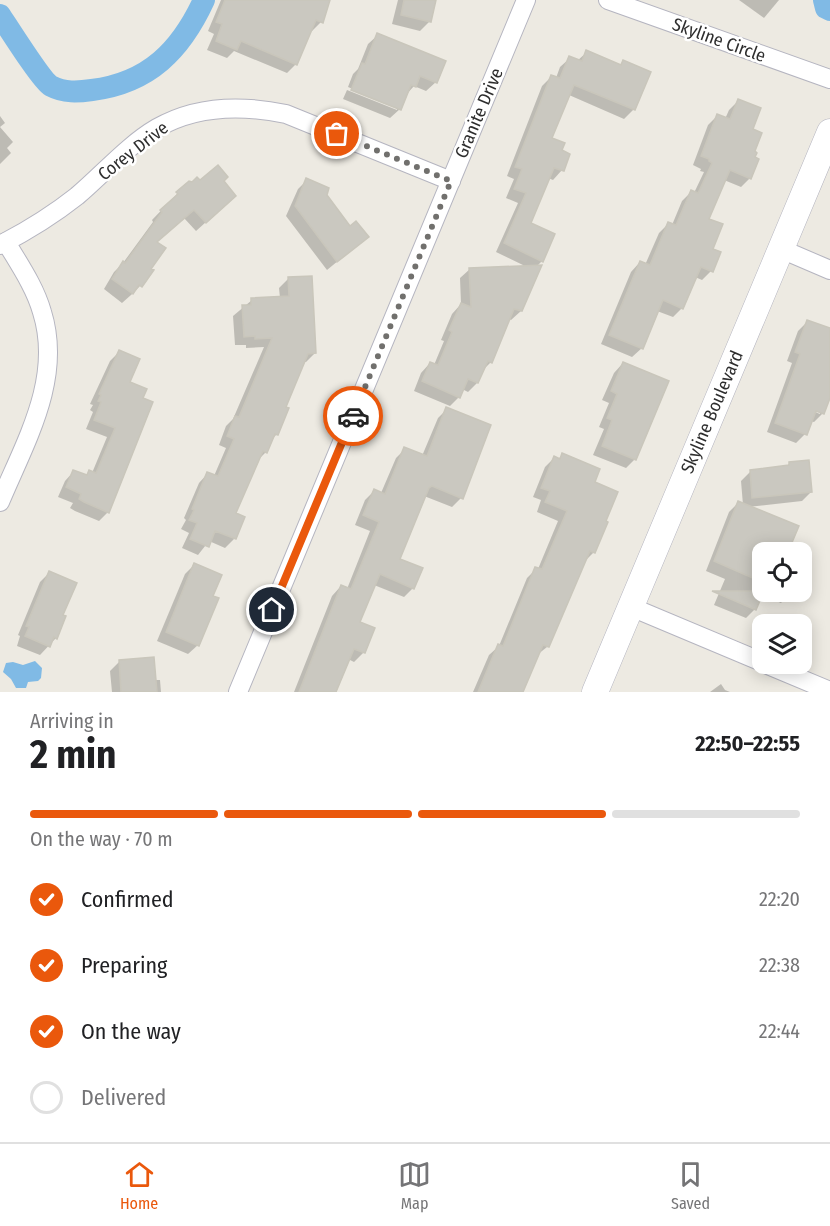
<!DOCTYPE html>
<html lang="en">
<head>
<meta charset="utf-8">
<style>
	:root { --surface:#fff; --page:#f6f6f6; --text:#202124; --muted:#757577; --line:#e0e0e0; --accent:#ea580c }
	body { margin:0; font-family:"Fira Sans Condensed",sans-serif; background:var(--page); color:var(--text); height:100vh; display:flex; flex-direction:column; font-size:22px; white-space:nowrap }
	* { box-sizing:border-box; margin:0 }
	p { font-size:20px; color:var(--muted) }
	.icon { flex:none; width:33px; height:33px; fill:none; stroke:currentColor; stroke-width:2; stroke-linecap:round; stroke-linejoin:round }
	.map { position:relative; height:692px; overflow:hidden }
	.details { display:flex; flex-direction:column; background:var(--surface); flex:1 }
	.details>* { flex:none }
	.controls { position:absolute; left:752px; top:542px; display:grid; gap:12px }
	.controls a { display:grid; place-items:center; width:60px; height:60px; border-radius:12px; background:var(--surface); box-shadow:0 3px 15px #0003; font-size:30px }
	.pin { position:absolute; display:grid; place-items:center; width:51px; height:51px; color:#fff; margin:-26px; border:3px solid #fff; border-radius:50%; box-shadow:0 2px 6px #0007 }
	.courier { position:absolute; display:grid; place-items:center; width:60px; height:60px; margin:-30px; border:4px solid #ea580c; border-radius:50%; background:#fff; color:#222; box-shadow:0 2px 8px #0007 }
	.head em { font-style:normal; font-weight:700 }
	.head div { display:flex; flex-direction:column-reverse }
	.head { display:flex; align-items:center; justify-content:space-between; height:102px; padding:0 30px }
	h1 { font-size:39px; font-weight:700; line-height:45px }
	.bar { display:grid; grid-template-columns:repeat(4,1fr); gap:9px 6px; align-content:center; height:72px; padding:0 30px }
	.bar i { height:8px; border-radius:4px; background:var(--line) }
	.bar .current { background:var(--accent) }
	.bar p { grid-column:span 4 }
	ol { padding:0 30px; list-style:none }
	li { display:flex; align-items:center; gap:18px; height:66px }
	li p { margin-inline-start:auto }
	li .icon { padding:6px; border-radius:50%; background:var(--accent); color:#fff; stroke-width:4 }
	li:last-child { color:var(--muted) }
	li i { width:33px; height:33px; border:3px solid var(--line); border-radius:50% }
	.dock { display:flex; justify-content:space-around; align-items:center; height:84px; border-top:2px solid var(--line); background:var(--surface); font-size:16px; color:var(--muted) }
	.dock a { display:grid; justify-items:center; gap:3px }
	.dock .current { color:var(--accent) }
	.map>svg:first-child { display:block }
</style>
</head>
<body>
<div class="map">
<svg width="830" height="692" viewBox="0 0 830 692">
	<rect width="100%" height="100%" fill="#edeae2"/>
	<path fill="#80bae5" d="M35,661l7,7 -1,10 -3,3 -10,1 -2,6h-10l-5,-9 -8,-7 3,-9 7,-1 10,3z"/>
	<g fill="#0003" fill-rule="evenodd">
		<path d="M221,0h107l-7,22 -9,9 -2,-1 -14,34 -9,9 -53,-22 -7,7 -20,-8 7,-16 -6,-3z"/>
		<path d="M398,0h37l-6,22 -9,9 -28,-7z"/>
		<path d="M739,0h40l-15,18z"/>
		<path d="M378,35l58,47 -10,9 -12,-5 -9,10 -5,13 -10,9 -47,-19 4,-9 50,20v-3l-49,-20 5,-13 5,-5 10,-25z"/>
		<path d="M587,52l32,14 4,-5 11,48 -10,10 -55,-24 -19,44 10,12 2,19 -9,10 -5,-2 -18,45 12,38 -6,6 -15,44 -10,9 -2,-1 -18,43 -9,9 -5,12 -9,9 -6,-3 -3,8 -9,9 -36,-15 7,-18 9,-10 4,2 10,-24 -3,-1 11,-26 9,-10 -1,-26 10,-9 57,-2 -31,-15 22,-49 -12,-5 8,-19 -7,-3 35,-90 9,-9 5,1 4,-11 10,-9 7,3z"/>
		<path d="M738,101l13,29 2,22 -3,26 -9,9 -17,-7 -17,39 4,52 -9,9 -7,-3 -13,31 -9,9 -16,-6 -15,37 -10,9 -31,-13 30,-72 9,-10 5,3 14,-32 9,-9 4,1 10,-24 9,-9 3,1 10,-21 -4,-1 1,-2 -8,-4 15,-40 10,-10 7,4 4,-9z"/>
		<path d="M0,116l5,7 -5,4 13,15 -6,6 4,5 -11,11z"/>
		<path d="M307,180l18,15 25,33 17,9 -40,33 -41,-54 12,-27z"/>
		<path d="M222,182l3,23 -29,26 -12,-13 -29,24 -15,44 -9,9 -9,8 -18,-14 10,-17 9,-9 30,-41 -1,-2 25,-26 13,-11z"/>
		<path d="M288,279l27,74 -9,9h-3l-19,45 -7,27 -6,6 -5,12 -9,9 -23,53 9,4 -9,21 -9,9 -16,-7 -11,14 -16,-7 7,-15 -8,-4 5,-9 -2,-2 15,-35 9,-10 6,3 12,-28 -7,-3 7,-19 7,-7 31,-72 -18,1v-3h-11l-2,-29 19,-16 28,-2 -1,-10z"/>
		<path d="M807,322l23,7v64l-7,20 -9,9 -4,-1 -5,13 -9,9 -29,-11 25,-69 -5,-2 11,-30zM808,409l12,2v3z"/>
		<path d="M119,352l9,31 -20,129 -9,9 -24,-10 -5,-3 3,-5 -15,-6 7,-16 9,-10 11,5 4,-4 3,1 15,-36 -21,-8 7,-17 -3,-2 3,-5 -3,-1 20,-43z"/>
		<path d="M623,363l12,96 -9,9 -33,-13 11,-26 -5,-2 10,-24 -7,-3 12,-27z"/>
		<path d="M447,409l14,89 -9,9 -28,-11 -26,64 15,28 -9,9 -30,-12 -16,38 6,29 -10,10 -6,-3 -14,33h-40l38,-96 9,-10 6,3 23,-58 -15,-6 10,-25 9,-9 7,2 15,-35 9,-9 17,7 16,-38z"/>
		<path d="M563,455l30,28 1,69 -10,10 -37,85 -10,8 -15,37h-49l16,-37 10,-9 28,-68 9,-9h2l20,-48 -21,-9 4,-12 -8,-3 12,-30 9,-9 4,1z"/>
		<path d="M790,463l21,29 -9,9 -54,6 38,45h-24v39h29l-10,12 -20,-8 -6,14 -9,9 -32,-13 11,-26 -19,-8 23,-59 9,-9 5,2 -2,-24 9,-9 36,-5z"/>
		<path d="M194,565l4,80 -10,9 -31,-13 28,-67z"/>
		<path d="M49,573l12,43 -5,22 -16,17 -23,-9 3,-10 -2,-1 22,-53z"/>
		<path d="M119,662l36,18h5l1,12h-49l-2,-21z"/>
		<path d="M721,684l4,6 5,2h-20z"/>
	</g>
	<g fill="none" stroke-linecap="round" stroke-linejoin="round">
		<g stroke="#80bae5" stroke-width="22">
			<path d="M824,0l2,8 4,2"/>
			<path d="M0,15c8,12 42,66 51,71 13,7 27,6 41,4 57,-7 89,-40 112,-90"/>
		</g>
	</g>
	<g fill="#cac8c0" stroke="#c9c6bb" stroke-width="1.5">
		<path d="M225,0h105l-7,23 -7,-3 -19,45 -56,-24 -4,9 -21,-9 6,-17 -6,-2z"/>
		<path d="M404,0h32l-5,22 -30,-7z"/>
		<path d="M377,33l69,28 -9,22 -17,-7 -4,11 -5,-2 -10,25 -50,-20 11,-27 3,1z"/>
		<path d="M586,50l35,15 2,-5 28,12 -16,38 -61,-25 -22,53 13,5 -3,7 8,4 -6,17 -10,-3 -23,55 24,11 -12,28 -39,-19 22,-50 -12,-4 8,-20 -7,-2 36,-92 9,3 9,-22 13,5z"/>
		<path d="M738,99l23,9 -8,21 9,4 -7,18 2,2 -2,4 4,2 -8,20 -21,-9 -21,49 14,5 -10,25 8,3 -8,20 -12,-5 -18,42 -20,-9 -20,49 -34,-14 31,-74 10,4 18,-43 8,3 15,-35 7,3 14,-30 -3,-2v-2l-8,-3 16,-42 13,5z"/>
		<path d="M218,165l10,12 -4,4 12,15 -30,27 -12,-13 -37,32 9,6 -15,21 3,1 -12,17 -3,-2 -6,9 -21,-15 11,-18 2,2 37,-51 -2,-2 18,-16 -2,-2 13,-11 3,1 5,-5 3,3z"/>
		<path d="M306,178l23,10 -2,7 23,31 6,-5 13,16 -32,25 -42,-56z"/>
		<path d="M542,265l-20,46 -8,-2 -22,54 -4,-2 -10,22 -10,-4 -8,19 -38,-17 8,-19 8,3 14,-33 -3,-2 12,-27 10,4 -2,-39z"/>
		<path d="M312,276l4,77 -8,1 -22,53 3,1 -11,27 -3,-1 -8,19 -4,-2 -27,62 9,4 -9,22 -21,-8 -6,16 -19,-8 7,-16 -8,-3 5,-10 -2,-1 15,-37 11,4 16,-37 -7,-3 8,-20 4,1 33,-79 -17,1v-3l-11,1 -2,-32h9v-7l38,-2 -1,-19z"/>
		<path d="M807,320l23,8v70l-6,16 -8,-3 -9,24 -32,-12 25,-69 -5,-2z"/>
		<path d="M119,350l21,9 -10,23 17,7 -4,9 10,4 -44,111 -25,-11 -5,-3 2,-5 -15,-7 7,-17 14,5 2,-5 7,3 19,-45 -21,-8 7,-18 -3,-1 3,-6 -2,-1z"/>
		<path d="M623,362l46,19 -33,79 -34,-14 10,-26 -5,-2 10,-24 -6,-3z"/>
		<path d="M446,407l45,18 -28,74 -31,-13 -3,2 -29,71 23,9 -9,21 -34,-15 -20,48 15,6 -10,25 -11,-4 -18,43h-37l42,-107 10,4 28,-67 -16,-7 11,-26 11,5 19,-47 23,9z"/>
		<path d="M562,453l38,16 -5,13 23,10 -12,29 2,1 -13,31 -5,-2 -41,96 -6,-2 -20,47h-45l20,-48 5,2 32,-79 7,2 25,-58 -22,-9 5,-11 -9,-3 13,-32 6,3z"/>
		<path d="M809,460l3,32 -60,6 -2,-28 39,-5v-3z"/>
		<path d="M738,501l61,25 -11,26h-26v30l-48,-21z"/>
		<path d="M194,563l28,12 -9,21 6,2 -20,48 -33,-14z"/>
		<path d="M49,571l28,12 -14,32 3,1 -9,23 -3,-2 -4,10 -25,-11 4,-9 -3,-1z"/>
		<path d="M712,591h52l-8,19z"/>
		<path d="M154,657l3,35h-36l-2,-32z"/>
	</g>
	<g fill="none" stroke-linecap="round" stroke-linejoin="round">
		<g stroke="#b5b5c0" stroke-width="20">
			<g id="street">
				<path d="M608,0l222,79"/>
				<path d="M0,245c27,-14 53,-30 77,-49 26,-22 51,-51 80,-68 40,-23 86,-23 129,-14l165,67"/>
				<path d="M781,249l49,21"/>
				<path d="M0,502c25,-60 63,-123 42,-190 -7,-25 -23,-48 -36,-70"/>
				<path d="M631,607l131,55"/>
				<path d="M763,663l67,28"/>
				<path d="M238,692l288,-692"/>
			</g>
		</g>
		<g stroke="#b5b5c0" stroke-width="27">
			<path id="secondary" d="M595,692l235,-560"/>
		</g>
		<use href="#street" stroke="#fff" stroke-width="18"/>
		<use href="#secondary" stroke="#fff" stroke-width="26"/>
	</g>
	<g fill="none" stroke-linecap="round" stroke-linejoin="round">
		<path stroke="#71706d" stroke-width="6" stroke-dasharray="0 10.8" d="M337,134l114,47 -98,235"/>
		<path stroke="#ea580c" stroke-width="8" d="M272,610l81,-194"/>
	</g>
	<g text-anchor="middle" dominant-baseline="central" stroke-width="5" stroke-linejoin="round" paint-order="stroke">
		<g font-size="18" fill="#2e2e2e" stroke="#fff">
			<text transform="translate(719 40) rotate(20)">Skyline Circle</text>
			<text transform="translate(479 113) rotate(-67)">Granite Drive</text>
			<text transform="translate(133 151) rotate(-38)">Corey Drive</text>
			<text transform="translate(712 412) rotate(-67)">Skyline Boulevard</text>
		</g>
	</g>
</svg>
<div class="controls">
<a><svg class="icon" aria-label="locate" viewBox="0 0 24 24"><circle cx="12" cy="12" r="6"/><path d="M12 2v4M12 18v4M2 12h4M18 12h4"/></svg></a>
<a><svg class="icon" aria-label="layers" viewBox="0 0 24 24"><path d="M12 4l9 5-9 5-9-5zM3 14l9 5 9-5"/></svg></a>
</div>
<div class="pin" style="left:337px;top:134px;background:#ea580c"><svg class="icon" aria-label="bag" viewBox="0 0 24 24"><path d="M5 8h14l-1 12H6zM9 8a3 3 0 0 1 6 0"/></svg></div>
<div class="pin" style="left:272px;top:610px;background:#1f2937"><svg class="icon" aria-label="home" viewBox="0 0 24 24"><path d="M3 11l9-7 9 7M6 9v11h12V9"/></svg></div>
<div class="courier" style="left:353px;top:416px"><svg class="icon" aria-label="car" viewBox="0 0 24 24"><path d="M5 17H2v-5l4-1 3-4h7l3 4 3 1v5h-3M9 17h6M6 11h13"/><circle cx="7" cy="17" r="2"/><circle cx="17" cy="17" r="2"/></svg></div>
</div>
<section class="details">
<div class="head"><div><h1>2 min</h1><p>Arriving in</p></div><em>22:50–22:55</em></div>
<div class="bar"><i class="current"></i><i class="current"></i><i class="current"></i><i></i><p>On the way · 70 m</p></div>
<ol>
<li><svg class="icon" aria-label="check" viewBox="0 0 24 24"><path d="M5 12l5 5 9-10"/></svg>Confirmed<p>22:20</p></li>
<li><svg class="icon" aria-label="check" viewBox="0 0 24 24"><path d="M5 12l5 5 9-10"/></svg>Preparing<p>22:38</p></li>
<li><svg class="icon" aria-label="check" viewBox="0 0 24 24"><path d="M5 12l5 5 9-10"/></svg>On the way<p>22:44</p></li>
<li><i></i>Delivered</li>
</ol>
</section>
<nav class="dock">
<a class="current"><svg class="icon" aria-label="home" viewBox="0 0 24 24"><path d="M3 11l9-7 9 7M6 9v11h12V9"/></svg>Home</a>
<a><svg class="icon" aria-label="map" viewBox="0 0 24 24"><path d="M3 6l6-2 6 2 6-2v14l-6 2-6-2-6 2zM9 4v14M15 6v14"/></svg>Map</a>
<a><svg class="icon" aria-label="saved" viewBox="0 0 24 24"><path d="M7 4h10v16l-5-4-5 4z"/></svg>Saved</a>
</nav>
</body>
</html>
